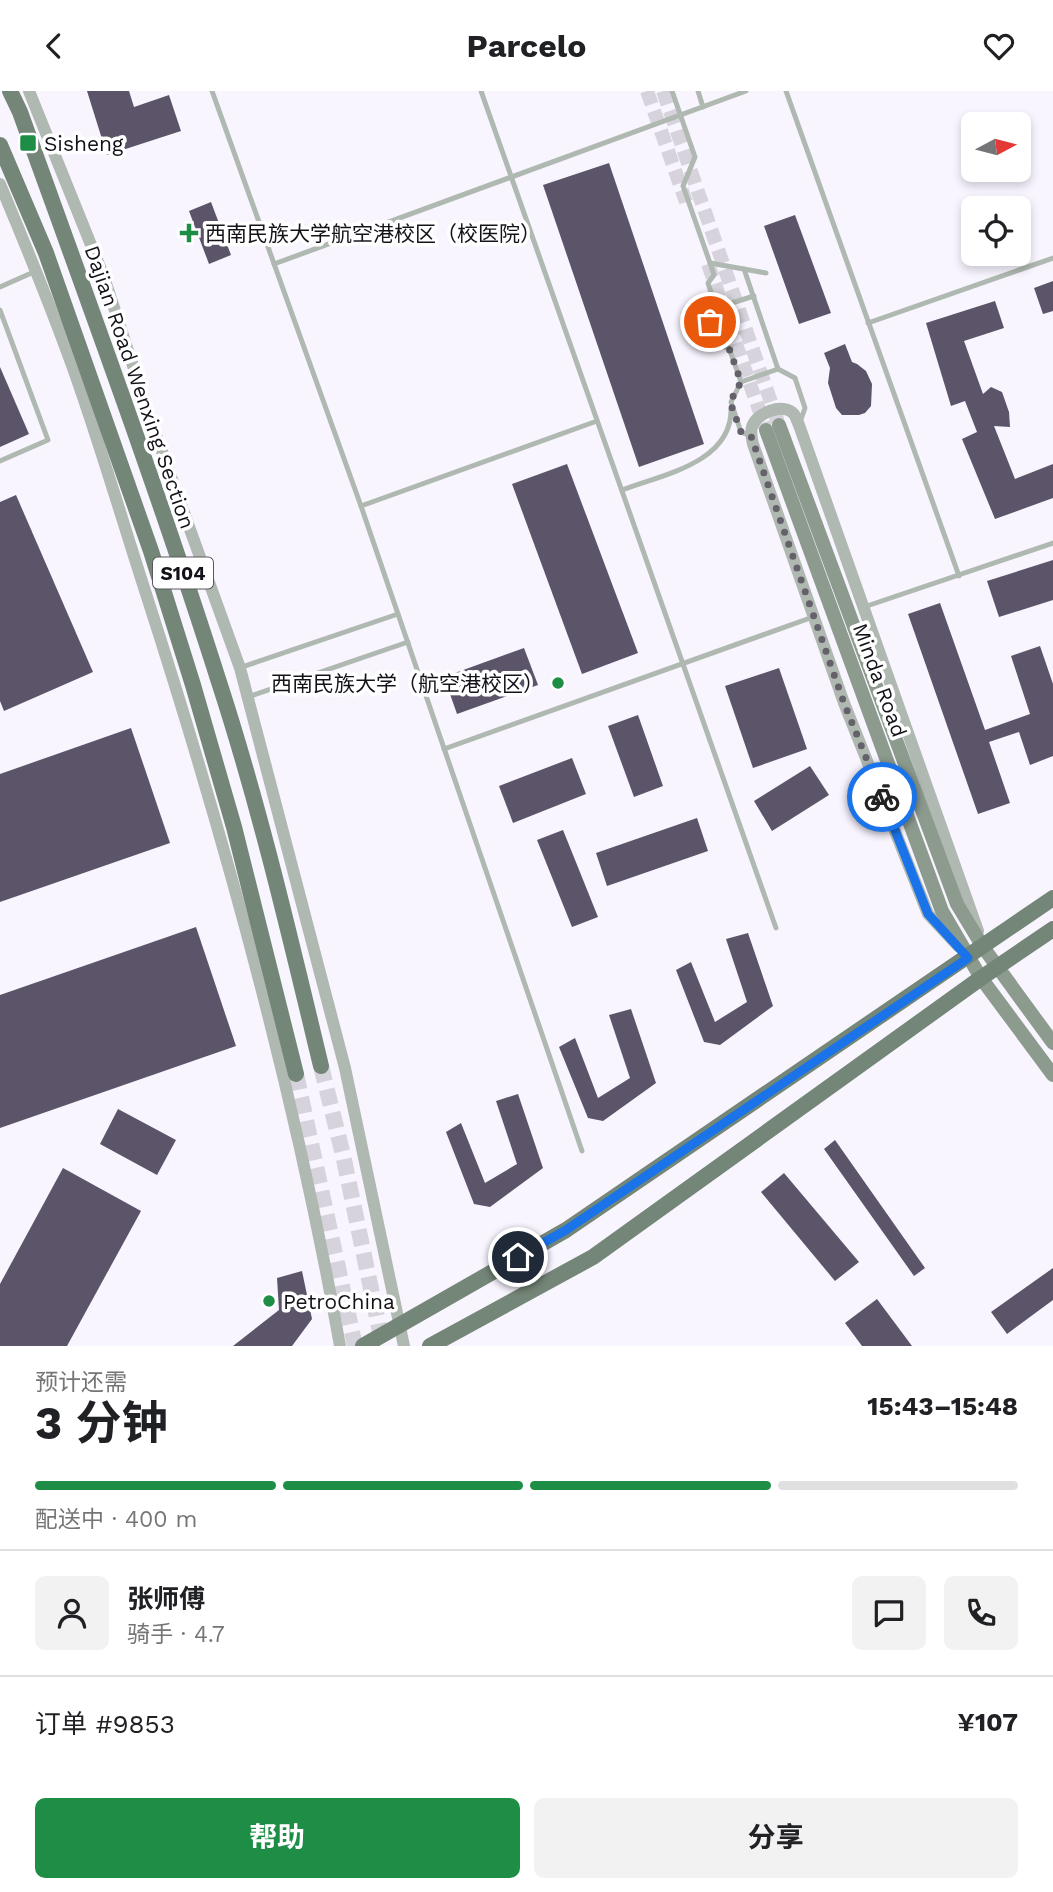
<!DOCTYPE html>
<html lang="zh">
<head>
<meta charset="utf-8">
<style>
	:root { --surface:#fff; --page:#f2f2f2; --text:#202124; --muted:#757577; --line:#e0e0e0; --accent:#1e8d46 }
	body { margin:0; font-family:"Work Sans","Noto Sans SC",sans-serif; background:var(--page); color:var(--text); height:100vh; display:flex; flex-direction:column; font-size:26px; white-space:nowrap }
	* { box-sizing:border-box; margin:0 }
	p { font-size:23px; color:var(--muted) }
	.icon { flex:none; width:38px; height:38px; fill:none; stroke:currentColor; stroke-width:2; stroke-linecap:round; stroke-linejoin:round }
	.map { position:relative; height:1255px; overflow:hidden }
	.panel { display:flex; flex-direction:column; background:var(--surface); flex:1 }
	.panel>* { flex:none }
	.needle { width:46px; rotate:83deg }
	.buttons { position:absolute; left:961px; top:21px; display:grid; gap:14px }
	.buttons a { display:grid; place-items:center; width:70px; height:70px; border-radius:10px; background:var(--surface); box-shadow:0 4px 10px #0003; font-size:35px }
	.pin { position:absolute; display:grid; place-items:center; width:60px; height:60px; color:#fff; margin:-30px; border:4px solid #fff; border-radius:50%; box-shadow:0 2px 7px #0007 }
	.courier { position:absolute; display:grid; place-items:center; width:70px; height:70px; margin:-35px; border:5px solid #1a73e8; border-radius:50%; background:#fff; color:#222; box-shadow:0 2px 9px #0007 }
	.summary em { font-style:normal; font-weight:700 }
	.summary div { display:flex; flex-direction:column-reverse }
	.summary { display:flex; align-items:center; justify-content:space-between; height:119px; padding:0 35px }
	h1 { font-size:46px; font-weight:700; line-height:52px }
	.bar { display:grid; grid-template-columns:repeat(4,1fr); gap:10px 7px; align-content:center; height:84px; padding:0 35px }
	.bar i { height:9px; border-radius:5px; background:var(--line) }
	.bar .on { background:var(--accent) }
	.bar p { grid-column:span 4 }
	.line { display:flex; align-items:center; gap:18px; padding:0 35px; border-top:2px solid var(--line) }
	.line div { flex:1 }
	.round { display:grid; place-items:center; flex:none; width:74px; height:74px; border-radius:10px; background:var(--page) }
	.button { display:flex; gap:14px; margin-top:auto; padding:14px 35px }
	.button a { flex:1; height:80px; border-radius:10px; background:var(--accent); color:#fff; font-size:28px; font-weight:700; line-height:80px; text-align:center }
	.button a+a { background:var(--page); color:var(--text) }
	header { display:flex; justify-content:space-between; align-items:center; height:91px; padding:0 35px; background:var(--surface); font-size:32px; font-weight:700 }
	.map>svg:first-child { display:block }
</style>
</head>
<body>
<header><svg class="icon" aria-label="back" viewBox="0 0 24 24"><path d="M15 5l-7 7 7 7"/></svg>Parcelo<svg class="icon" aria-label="heart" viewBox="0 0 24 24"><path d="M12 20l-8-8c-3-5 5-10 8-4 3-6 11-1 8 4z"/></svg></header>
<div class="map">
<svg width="1053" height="1255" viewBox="0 0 1053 1255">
	<rect width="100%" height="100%" fill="#f8f5ff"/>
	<g fill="#5c5469">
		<path d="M87,0h42l5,16 35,-12 12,36 -74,24z"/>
		<path d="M609,72l95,281 -65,23 -96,-282z"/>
		<path d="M211,111l20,53 -22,9 -20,-53z"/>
		<path d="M795,124l36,98 -32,11 -35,-98z"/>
		<path d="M1053,190v30l-10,3 -9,-26z"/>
		<path d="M995,210l9,27 -40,13 19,53 8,-7 11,5 7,20 1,15 -16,-1 21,53 38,-15v34l-58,21 -33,-80 15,-7 -12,-31 -14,5 -25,-83z"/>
		<path d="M845,253l7,18 5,2 9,7 6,13 -1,22 -6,7 -6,2h-17l-6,-7 -8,-25 2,-15 -6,-15z"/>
		<path d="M0,276l29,67 -29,13z"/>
		<path d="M567,373l71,189 -56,21 -70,-190z"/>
		<path d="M16,404l77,177 -89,39 -4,-10v-199z"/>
		<path d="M1053,469v40l-54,17 -12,-36z"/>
		<path d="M940,512l45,127 45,-16 -19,-58 29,-10 13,38v72l-23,9 -11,-33 -30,10 21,61 -32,11 -70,-200z"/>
		<path d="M524,557l14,37 -81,29 -13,-37z"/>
		<path d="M779,577l28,81 -54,19 -28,-82z"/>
		<path d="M638,624l25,71 -29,11 -26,-71z"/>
		<path d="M131,637l39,115 -170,59v-128z"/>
		<path d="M572,667l14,36 -73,29 -14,-37z"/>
		<path d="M810,675l19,29 -57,36 -18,-30z"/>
		<path d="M697,727l11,33 -101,35 -11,-33z"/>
		<path d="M563,739l35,87 -26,10 -35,-87z"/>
		<path d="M196,836l40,119 -236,82v-133z"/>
		<path d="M748,842l25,73 -53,39 -16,-3 -28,-72 15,-8 24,60 32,-20 -21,-63z"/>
		<path d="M631,918l25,74 -53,38 -15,-3 -29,-71 16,-9 23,60 32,-20 -21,-63z"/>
		<path d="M518,1003l25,74 -53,39 -16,-3 -28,-72 15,-9 24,60 32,-19 -21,-63z"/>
		<path d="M118,1018l58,31 -19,35 -57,-31z"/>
		<path d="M835,1049l90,128 -11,8 -90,-127z"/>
		<path d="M63,1077l78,43 -74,135h-67v-62z"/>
		<path d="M784,1082l75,89 -24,19 -74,-89z"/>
		<path d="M1053,1177v32l-46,34 -16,-22z"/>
		<path d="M302,1180l10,48 -20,27h-59l46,-36 -2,-32z"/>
		<path d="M877,1208l35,47h-50l-17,-23z"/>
	</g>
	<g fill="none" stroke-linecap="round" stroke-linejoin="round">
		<g stroke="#d6d3dc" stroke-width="14" stroke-dasharray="14 7" stroke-linecap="butt">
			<path d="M647,0l39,111"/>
			<path d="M663,0l116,334"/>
			<path d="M708,173l57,163"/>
		</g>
		<g stroke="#d6d3dc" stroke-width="16" stroke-dasharray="16 8" stroke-linecap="butt">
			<path d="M321,975l22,89 40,191"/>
			<path d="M296,983l59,272"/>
		</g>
		<g stroke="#b0b9b1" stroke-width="5">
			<path d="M212,0l149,415 221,645"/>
			<path d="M481,0l295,837"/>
			<path d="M672,0l23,66 -12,29 27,77 56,10"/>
			<path d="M698,0l5,16"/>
			<path d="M786,0l173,485"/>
			<path d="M710,172l4,12 -6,8 8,25 -6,14 8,23 11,3 12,34"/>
			<path d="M274,173l472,-173"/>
			<path d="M744,178l34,100"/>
			<path d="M0,196l36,-16"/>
			<path d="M716,217l38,-12"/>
			<path d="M0,219l48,130 -48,21"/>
			<path d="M868,232l185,-65"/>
			<path d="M751,345l-10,-4 -10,-30 10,-20 37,-13 17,9 10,30 -5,14"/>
			<path d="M622,399c39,-15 110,-27 109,-81"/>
			<path d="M361,415l236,-85"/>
			<path d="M864,516l189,-64"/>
			<path d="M242,576l156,-53"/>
			<path d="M248,606l160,-55"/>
			<path d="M444,658l369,-132"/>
		</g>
		<g stroke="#b0b9b1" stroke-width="12">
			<path d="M29,0l75,186 48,147 88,244 105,400 59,278"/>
			<path d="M0,93c29,69 58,139 82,210 23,67 43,135 65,203 79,245 148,495 193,749"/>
			<path d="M958,855l-30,-32 -84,-211 -91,-259c-1,-5 -3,-11 -1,-17 4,-14 31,-25 42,-13 2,3 3,7 5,11l179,506"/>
		</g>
		<g stroke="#8d9b8f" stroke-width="14">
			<path d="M779,334l178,479 26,43 70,96"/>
			<path d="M766,339l176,481 39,67 72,97"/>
		</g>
		<g stroke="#748677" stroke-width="16">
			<path d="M10,0l10,21c68,189 138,378 199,570 41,126 71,255 102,384"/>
			<path d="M0,54l46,108 105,298 42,134 41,142 62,247"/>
			<path d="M363,1255l203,-116 487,-332"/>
			<path d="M430,1255l163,-89 388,-279 72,-49"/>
		</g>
	</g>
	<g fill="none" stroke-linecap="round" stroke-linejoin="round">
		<path stroke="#64616a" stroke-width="7" stroke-dasharray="0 12.6" d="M710,231l8,23 11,3 12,34 -11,20 11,30 10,4 93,267 38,94"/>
		<path stroke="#1a73e8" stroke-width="9" d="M518,1166l48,-27 402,-272 -40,-44 -46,-117"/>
	</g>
	<g fill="#1e8d46" stroke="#fff" stroke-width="2.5">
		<rect x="19" y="43" width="18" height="18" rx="3.5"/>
		<path d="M185.5 131.5h7v7h7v7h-7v7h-7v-7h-7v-7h7z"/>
		<circle cx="558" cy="592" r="7"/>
		<circle cx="269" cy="1210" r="7"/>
	</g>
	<g text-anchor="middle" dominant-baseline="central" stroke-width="7" stroke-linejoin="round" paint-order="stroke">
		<rect fill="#fff" stroke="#5a585e" stroke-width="2" x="153" y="466.5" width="60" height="31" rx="5"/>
		<g font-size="19" font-weight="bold" fill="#141119">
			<text x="183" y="482">S104</text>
		</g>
		<g font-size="21" fill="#141119" stroke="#fff" text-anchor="start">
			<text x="44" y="52">Sisheng</text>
			<text x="205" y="142">西南民族大学航空港校区（校医院）</text>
			<text x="544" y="592" text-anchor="end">西南民族大学（航空港校区）</text>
			<text x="283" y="1210">PetroChina</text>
		</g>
		<g font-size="21" fill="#141119" stroke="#fff">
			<text transform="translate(140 296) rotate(71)">Dajian Road Wenxing Section</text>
			<text transform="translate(880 589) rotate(70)">Minda Road</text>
		</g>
	</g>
</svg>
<div class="buttons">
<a><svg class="needle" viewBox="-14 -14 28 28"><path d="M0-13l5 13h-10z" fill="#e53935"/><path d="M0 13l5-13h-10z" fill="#757577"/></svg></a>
<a><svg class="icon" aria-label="locate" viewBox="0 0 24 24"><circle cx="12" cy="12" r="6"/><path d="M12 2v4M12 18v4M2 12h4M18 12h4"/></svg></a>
</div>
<div class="pin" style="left:710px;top:231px;background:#ea580c"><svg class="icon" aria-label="bag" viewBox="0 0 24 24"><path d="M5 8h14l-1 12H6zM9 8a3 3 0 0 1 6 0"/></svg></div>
<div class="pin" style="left:518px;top:1166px;background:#1f2937"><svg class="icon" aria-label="home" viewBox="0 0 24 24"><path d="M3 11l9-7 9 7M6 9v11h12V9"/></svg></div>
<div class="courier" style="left:882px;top:706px"><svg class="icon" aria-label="bike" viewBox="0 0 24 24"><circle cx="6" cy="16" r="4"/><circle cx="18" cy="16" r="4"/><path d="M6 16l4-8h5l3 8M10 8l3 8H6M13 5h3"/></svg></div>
</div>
<section class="panel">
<div class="summary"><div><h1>3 分钟</h1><p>预计还需</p></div><em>15:43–15:48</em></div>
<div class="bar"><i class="on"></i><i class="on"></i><i class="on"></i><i></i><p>配送中 · 400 m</p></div>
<div class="line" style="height:126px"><a class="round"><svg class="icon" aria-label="person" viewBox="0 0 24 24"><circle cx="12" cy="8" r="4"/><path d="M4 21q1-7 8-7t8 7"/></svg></a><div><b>张师傅</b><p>骑手 · 4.7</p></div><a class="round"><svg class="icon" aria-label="chat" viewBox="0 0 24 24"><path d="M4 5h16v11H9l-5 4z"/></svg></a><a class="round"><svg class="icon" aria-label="phone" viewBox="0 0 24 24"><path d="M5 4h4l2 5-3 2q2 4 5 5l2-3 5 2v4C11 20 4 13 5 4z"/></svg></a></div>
<div class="line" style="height:91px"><div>订单 #9853</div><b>¥107</b></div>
<div class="button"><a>帮助</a><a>分享</a></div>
</section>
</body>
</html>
